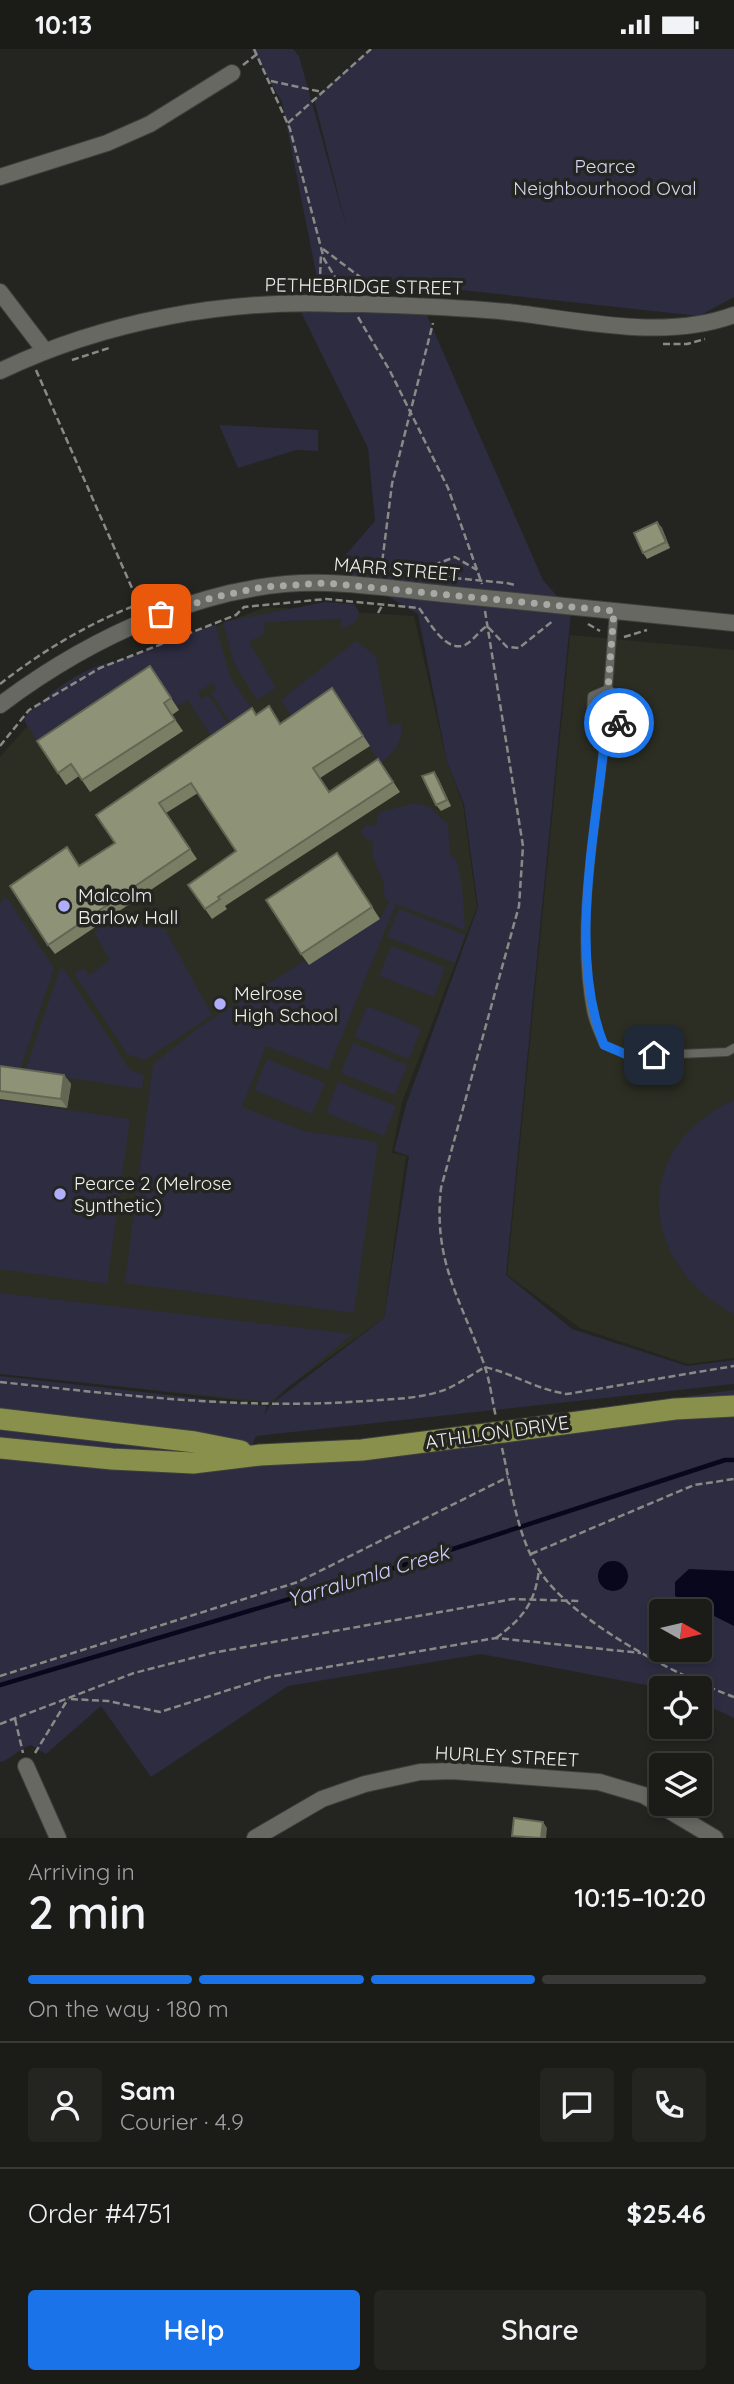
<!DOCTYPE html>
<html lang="en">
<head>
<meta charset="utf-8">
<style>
	:root { --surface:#1b1c18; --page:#242521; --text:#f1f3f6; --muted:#a0a1a2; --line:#393a37; --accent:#1a73e8 }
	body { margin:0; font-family:Quicksand,sans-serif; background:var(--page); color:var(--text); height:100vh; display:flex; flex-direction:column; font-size:26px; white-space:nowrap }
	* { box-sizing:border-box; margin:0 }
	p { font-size:23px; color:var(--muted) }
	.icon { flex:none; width:38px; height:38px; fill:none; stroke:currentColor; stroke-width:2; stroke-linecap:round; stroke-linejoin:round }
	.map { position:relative; height:1789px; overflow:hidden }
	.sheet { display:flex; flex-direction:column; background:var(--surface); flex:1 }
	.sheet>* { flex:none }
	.needle { width:46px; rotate:98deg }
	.tools { position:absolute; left:649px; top:1550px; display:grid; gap:14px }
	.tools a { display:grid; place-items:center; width:63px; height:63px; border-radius:7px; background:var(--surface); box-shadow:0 4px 10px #0003,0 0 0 2px var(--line); font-size:35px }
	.pin { position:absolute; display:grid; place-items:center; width:60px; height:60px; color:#fff; margin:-30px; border-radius:14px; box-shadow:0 4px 10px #0006 }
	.courier { position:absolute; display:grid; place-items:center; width:70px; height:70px; margin:-35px; border:5px solid #1a73e8; border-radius:50%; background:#fff; color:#222; box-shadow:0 2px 9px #0007 }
	.overview em { font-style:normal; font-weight:600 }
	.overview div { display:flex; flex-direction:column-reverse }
	.overview { display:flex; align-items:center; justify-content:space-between; height:119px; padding:0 28px }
	h1 { font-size:46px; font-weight:600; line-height:52px }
	.bar { display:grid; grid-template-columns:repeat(4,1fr); gap:10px 7px; align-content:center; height:84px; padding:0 28px }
	.bar i { height:9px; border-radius:5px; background:var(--line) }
	.bar .active { background:var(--accent) }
	.bar p { grid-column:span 4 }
	.line { display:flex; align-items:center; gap:18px; padding:0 28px; border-top:2px solid var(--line) }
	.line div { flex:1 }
	.round { display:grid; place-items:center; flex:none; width:74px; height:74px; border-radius:7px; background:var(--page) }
	.action { display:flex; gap:14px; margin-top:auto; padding:14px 28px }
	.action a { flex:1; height:80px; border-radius:7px; background:var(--accent); color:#fff; font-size:28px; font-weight:600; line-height:80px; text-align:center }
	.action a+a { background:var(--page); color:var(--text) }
	.status { display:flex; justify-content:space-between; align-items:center; height:49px; padding:0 35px; background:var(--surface); direction:ltr }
	.status svg { height:19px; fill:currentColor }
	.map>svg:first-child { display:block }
</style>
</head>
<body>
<div class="status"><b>10:13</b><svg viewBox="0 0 49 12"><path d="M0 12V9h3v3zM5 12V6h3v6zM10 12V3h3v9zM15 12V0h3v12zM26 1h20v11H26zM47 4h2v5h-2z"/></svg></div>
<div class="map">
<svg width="734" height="1789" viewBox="0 0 734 1789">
	<rect width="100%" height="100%" fill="#242520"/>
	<g fill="#2c2e23">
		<path d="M266,558l148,9 33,146 16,42 14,103 -75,195 -10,51 14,3 -22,162 -97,70 -16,16 -271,-31v-616l64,-72z"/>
		<path d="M570,586l164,15v708l-46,6 -108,-36 -73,-53z"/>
	</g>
	<g fill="#2d2c41" fill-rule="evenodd">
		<path d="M251,0h42l6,7 49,177 -34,-134 56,-50h364v248l-35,19 -339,-37 -42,4 -36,-181z"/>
		<path d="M300,261l125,1 118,269 28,32 -65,663 66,54 115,37 47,-6v24l-478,52 -5,12 72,-4 411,-54v328l-34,-16v-13h-33l-186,-35 -193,32 -137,91 -50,-71 -55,48 -15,-9c-12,4 -20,15 -31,17v-386l267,30 -3,10 6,-11 114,-87 25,-162 -15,-5 12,-46 72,-198 -14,-103 -17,-42 -29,-148 -82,-48 39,-45 -7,-73zM662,1563h38v38h-38z"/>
		<path d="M219,376l99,5v21l-22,-1 -58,18z"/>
		<path d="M325,553l29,2 6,10 -6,9 -13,6v-10l-76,3 -1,12 -15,8 27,46 -19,12 -23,-37 -11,-41z"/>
		<path d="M216,576l14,52 21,31 -21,14 -19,-29 5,-4 -3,-6 -15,9 3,7 7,-4 20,29 -17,12 -23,-36 -11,6 -19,-28 -113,75 -20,-31 -1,-4c22,-22 50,-45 80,-54 9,-3 17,-3 26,-7 28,-12 56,-24 86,-32z"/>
		<path d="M356,592l20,15 13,70 12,-3c3,19 -8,30 -21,41l-41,-66 -41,29 -17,-27z"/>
		<path d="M415,754l14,4 19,17 2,30 7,7 5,24 3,45 -69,-26 -68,166 -62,-24 -24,61 62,24 74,11 -24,171 -229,-30 28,-219 48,-38 103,-65 5,4 71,-46 9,-17 -4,-3 -2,-18 -11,-26 1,-14 -7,-1 -5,-9 5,-6 10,2 2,-14z"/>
		<path d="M4,849h3l47,70 -34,103 -20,-3v-163z"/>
		<path d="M399,860l66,26 -10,28 -68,-26z"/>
		<path d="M108,873l57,7 47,86 -67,45 -18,-6 -53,-81 10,-5 6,7 20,-15 -16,-28z"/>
		<path d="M391,897l54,21 -11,30 -55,-21z"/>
		<path d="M60,920h4l66,101 14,5 -2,14 -117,-18z"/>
		<path d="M367,957l54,22 -12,31 -54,-22z"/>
		<path d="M353,994l54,22 -12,30 -54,-22z"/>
		<path d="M267,1010l58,24 -13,31 -58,-24z"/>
		<path d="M338,1033l58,24 -12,30 -58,-23z"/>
		<path d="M0,1051l130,19 -23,165 -107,-15z"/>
		<path d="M734,1051v214c-96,-50 -104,-167 0,-214z"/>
		<path d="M0,1244l353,41 -83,68 -270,-28z"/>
	</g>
	<g fill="#09071b">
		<circle cx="613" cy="1527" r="15"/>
		<path d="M689,1520l45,2v55l-59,-30v-14z"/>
	</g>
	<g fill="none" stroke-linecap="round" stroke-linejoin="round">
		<path stroke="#09071b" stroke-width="4.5" d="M0,1636l407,-121 318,-104h9"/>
		<g stroke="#3f403c" stroke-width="10">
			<g id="lane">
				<path d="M614,562l-6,78 14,11 -4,31 -14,15c-8,83 -29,181 -13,264 2,12 8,24 13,35l26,11 97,-4 7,-4"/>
				<path d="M604,697l-14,-21 2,-29 16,-7"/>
			</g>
		</g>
		<g stroke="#3f403c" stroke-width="18">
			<g id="street">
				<path d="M0,128l107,-34 43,-19 82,-51"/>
				<path d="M0,243l45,59"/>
				<path d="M364,255c48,2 96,3 144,8 73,8 155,29 226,3"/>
				<path d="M0,322c105,-50 225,-72 340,-67"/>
				<path d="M505,551l229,23"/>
				<path d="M0,656c90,-68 212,-126 327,-122 39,1 78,7 117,11"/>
				<path d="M26,1717l32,72"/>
				<path d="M255,1789l67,-39 43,-15 55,-12 32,-1 147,11 44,13 72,43"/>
			</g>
		</g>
		<g stroke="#3f403c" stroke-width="23">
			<g id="primary">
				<path d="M0,1370l195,23 46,9"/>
				<path d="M503,1383l172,-23 59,-3"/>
				<path d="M0,1399l112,11 81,4 67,-8 102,-5 132,-17"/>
			</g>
		</g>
		<g stroke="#898a86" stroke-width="2.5" stroke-dasharray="7 3.5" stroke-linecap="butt">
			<path d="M254,0l36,80 34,130 19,31"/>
			<path d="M243,16l14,-11"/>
			<path d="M271,32l51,11"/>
			<path d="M288,74l83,-74"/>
			<path d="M323,200l53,40"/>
			<path d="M307,240l13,-11 1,-25"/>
			<path d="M358,268l32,54 58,117 34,96"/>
			<path d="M663,295h24l18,-5"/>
			<path d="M72,311l37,-12"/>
			<path d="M36,321l103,234"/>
			<path d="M381,522l11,-87 41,-161"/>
			<path d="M404,524l22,2"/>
			<path d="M444,528l-18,-2 5,-9 24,-9 22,13"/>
			<path d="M507,534l8,2"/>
			<path d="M419,559c10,13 26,45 46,37 8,-4 14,-14 22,-19l20,21 12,1 35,-28"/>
			<path d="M485,562l38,235 -4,60 -78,282c-8,73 19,110 43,176 6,17 8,36 12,53"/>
			<path d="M378,564l5,-9"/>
			<path d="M588,575l12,7"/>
			<path d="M624,588l23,-7"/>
			<path d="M0,635c52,-41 115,-76 179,-93"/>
			<path d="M0,697l29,-36 71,-42 136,-53 8,-8 82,-8 92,9"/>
			<path d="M0,1333c122,13 242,28 365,19 26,-2 59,-2 84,-13 12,-6 24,-14 36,-21 29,7 53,23 82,27l167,-28"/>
			<path d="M502,1399c9,39 15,88 37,122 31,50 140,107 195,127"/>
			<path d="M531,1505l163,-69 40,-6"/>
			<path d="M496,1589c27,-20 39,-35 43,-68"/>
			<path d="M0,1627l298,-94 210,-105"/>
			<path d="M71,1650l37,2 52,11 109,-35 227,-39 145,15"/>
			<path d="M15,1670l8,34"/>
			<path d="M0,1675l134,-51 78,-20 301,-54 66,2"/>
			<path d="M35,1704l33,-54"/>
		</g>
		<use href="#lane" stroke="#676862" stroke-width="8"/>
		<use href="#street" stroke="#676862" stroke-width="16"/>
		<use href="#primary" stroke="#89904c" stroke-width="21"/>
		<g stroke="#3f403c" stroke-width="18" stroke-linecap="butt">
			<g id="street-bridge">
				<path d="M340,255h24"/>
				<path d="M444,545l61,6"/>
			</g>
		</g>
		<g stroke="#3f403c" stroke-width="23" stroke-linecap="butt">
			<path id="primary-bridge" d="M494,1384l9,-1"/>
		</g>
		<path stroke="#898a86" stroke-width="2.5" stroke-dasharray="7 3.5" stroke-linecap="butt" d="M444,528l63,6"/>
		<use href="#street-bridge" stroke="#676862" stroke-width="16"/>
		<use href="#primary-bridge" stroke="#89904c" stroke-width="21"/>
	</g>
	<g fill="#7a7e65">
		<path d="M657,473l5,6 8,20 -23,11 -4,-6z"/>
		<path d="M150,617l29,44 -7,5 11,16 -93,61 -11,-16 -13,9 -8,-12z"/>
		<path d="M332,639l38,58 -50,32 9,14 49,-33 22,33 -175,114 2,3 -15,10 -24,-34 48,-34 -38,-58 -32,20 31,46 -142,95 -7,-9 31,-79 36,-23 137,-135 5,7 24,9z"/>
		<path d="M438,729l13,28 -10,5 -5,-6z"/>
		<path d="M337,804l43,66 -71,46 -8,-11z"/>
		<path d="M0,1017l64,9 7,9 -4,24 -67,-9z"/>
	</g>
	<g fill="#636653">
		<path d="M657,473l5,6 8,20 -4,-6z"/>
		<path d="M434,723l4,6 13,28 -4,-6z"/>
		<path d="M64,1026l7,9 -4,24 -6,-9z"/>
		<path d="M543,1773l4,6 -1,10h-5z"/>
	</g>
	<g fill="#8e9276" stroke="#636653" stroke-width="2">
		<path d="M657,473l9,20 -23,11 -9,-20z"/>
		<path d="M150,617l21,32 -7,5 11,17 -93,60 -11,-16 -13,9 -21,-32z"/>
		<path d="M332,639l31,48 -50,32 16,24 49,-33 15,23 -175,115 2,2 -15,10 -17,-24 48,-34 -45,-68 -32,20 31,46 -142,96 -38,-59 57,-39 12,19 36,-23 -19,-28 156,-107 4,7 13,-9 11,18z"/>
		<path d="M434,723l13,28 -11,5 -14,-29z"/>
		<path d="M337,804l35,54 -71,47 -35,-54z"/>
		<path d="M0,1017l64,9 -3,24 -61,-8z"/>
		<path d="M514,1769l29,4 -2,16 -29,-2z"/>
	</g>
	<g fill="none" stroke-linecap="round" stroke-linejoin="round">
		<path stroke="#a8a9a5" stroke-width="7" stroke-dasharray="0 12.6" d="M161,565l54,-17 48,-10 63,-4 288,28 -6,78 14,11 -3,23"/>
		<path stroke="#1a73e8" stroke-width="9" d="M619,674l-1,8 -14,15c-10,94 -35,210 0,299l26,11 24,-1"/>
	</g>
	<g fill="#b0aefa" stroke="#242520" stroke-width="2.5">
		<circle cx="64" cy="857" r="7"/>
		<circle cx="220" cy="955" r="7"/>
		<circle cx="60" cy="1145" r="7"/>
	</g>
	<g text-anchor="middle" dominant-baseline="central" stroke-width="7" stroke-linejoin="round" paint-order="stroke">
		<g font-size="19" fill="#d7d7f6" stroke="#242520">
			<text x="605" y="117">Pearce<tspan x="605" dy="22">Neighbourhood Oval</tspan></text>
		</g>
		<g font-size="19" fill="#eff0ed" stroke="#242520">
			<text transform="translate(364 237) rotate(1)">PETHEBRIDGE STREET</text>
			<text transform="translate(397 520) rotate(5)">MARR STREET</text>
			<text transform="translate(497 1383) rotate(-8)">ATHLLON DRIVE</text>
			<text transform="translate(507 1707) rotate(3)">HURLEY STREET</text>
		</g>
		<g font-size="19" fill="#eff0ed" stroke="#242520" text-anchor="start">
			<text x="78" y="846">Malcolm<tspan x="78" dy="22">Barlow Hall</tspan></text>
			<text x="234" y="944">Melrose<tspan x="234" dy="22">High School</tspan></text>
			<text x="74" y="1134">Pearce 2 (Melrose<tspan x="74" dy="22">Synthetic)</tspan></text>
		</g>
		<g font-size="21" font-style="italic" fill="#ccf" stroke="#242520">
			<text transform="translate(368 1526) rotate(-17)">Yarralumla Creek</text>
		</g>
	</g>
</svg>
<div class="tools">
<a><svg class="needle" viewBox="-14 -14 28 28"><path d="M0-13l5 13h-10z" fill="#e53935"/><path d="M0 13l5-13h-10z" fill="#a0a1a2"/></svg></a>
<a><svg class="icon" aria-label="locate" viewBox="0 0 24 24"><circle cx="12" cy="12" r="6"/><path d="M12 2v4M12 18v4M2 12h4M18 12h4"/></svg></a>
<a><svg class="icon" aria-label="layers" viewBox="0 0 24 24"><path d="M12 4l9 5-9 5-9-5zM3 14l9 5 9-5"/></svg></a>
</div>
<div class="pin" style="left:161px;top:565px;background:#ea580c"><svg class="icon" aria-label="bag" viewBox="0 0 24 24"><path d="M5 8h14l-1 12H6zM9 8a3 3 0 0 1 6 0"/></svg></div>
<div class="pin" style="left:654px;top:1006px;background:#1f2937"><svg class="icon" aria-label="home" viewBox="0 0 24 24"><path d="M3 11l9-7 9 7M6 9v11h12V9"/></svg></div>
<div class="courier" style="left:619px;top:674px"><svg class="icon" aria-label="bike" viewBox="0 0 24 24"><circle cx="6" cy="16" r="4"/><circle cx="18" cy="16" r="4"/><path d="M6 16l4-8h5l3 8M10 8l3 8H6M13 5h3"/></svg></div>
</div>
<section class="sheet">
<div class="overview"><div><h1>2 min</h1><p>Arriving in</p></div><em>10:15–10:20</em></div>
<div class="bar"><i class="active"></i><i class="active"></i><i class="active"></i><i></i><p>On the way · 180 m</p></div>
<div class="line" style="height:126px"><a class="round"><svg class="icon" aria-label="person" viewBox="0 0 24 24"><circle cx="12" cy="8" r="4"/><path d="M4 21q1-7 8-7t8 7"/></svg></a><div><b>Sam</b><p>Courier · 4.9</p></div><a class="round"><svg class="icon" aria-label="chat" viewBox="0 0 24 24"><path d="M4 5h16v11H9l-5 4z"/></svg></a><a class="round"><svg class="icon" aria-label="phone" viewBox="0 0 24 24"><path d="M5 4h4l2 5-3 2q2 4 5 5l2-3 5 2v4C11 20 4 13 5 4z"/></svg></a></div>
<div class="line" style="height:91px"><div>Order #4751</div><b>$25.46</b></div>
<div class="action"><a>Help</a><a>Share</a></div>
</section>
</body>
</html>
